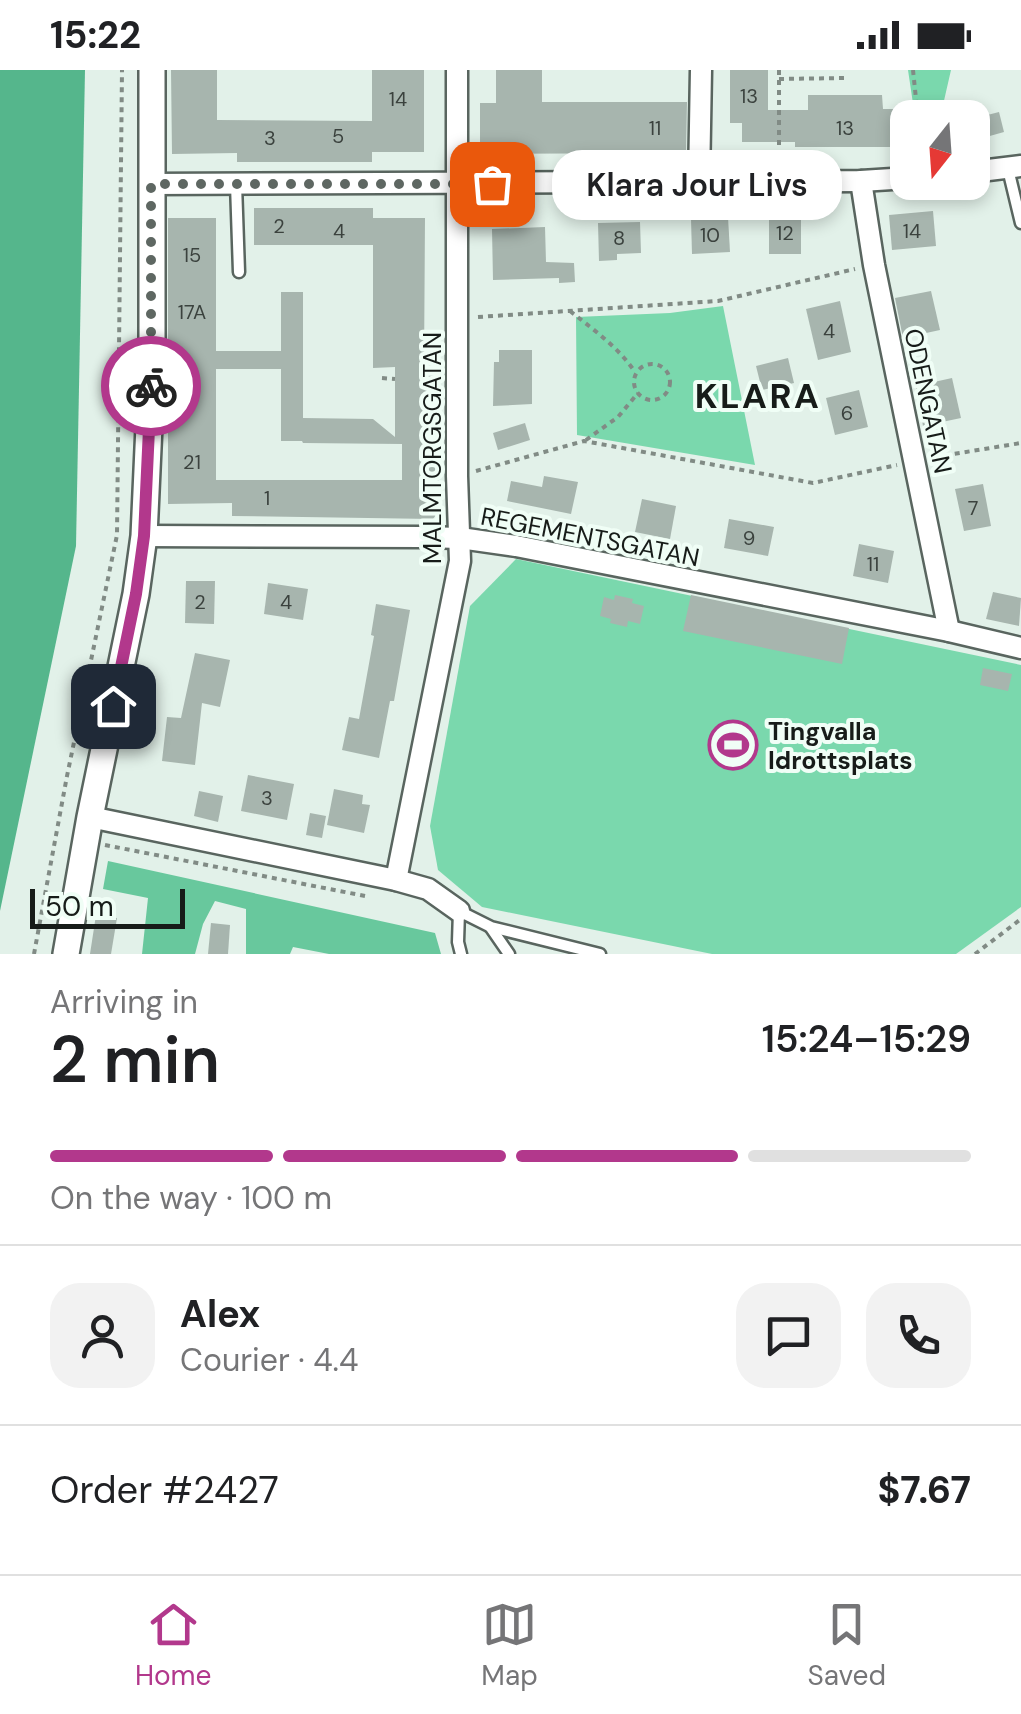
<!DOCTYPE html>
<html lang="en">
<head>
<meta charset="utf-8">
<style>
	:root { --surface:#fff; --page:#f2f2f2; --text:#202124; --muted:#757577; --line:#e0e0e0; --accent:#b2388c }
	body { margin:0; font-family:"DM Sans",sans-serif; background:var(--page); color:var(--text); height:100vh; display:flex; flex-direction:column; font-size:38px; white-space:nowrap }
	* { box-sizing:border-box; margin:0 }
	p { font-size:32px; color:var(--muted) }
	.icon { flex:none; width:55px; height:55px; fill:none; stroke:currentColor; stroke-width:2; stroke-linecap:round; stroke-linejoin:round }
	.map { position:relative; height:884px; overflow:hidden }
	.details { display:flex; flex-direction:column; background:var(--surface); flex:1 }
	.details>* { flex:none }
	.needle { width:65px; rotate:197deg }
	.tools { position:absolute; left:890px; top:30px; display:grid; gap:20px }
	.tools a { display:grid; place-items:center; width:100px; height:100px; border-radius:20px; background:var(--surface); box-shadow:0 5px 15px #0003; font-size:50px }
	.scale { position:absolute; left:30px; bottom:25px; width:155px; box-sizing:border-box; padding-left:10px; border:5px solid #171c19; border-top:0; font-size:28px; line-height:35px; white-space:nowrap; color:#171c19; -webkit-text-stroke:8px #f0fef6; paint-order:stroke }
	.pin { position:absolute; display:grid; place-items:center; width:85px; height:85px; color:#fff; margin:-42px; border-radius:20px; box-shadow:0 5px 15px #0006 }
	.courier { position:absolute; display:grid; place-items:center; width:100px; height:100px; margin:-50px; border:8px solid #b2388c; border-radius:50%; background:#fff; color:#222; box-shadow:0 2px 12px #0007 }
	.bubble { position:absolute; height:70px; border-radius:30px; background:var(--surface); box-shadow:0 5px 15px #0003; font-size:32px; font-weight:600; line-height:70px; text-align:center }
	.summary em { font-style:normal; font-weight:600 }
	.summary div { display:flex; flex-direction:column-reverse }
	.summary { display:flex; align-items:center; justify-content:space-between; height:170px; padding:0 50px }
	h1 { font-size:65px; font-weight:600; line-height:75px }
	.bar { display:grid; grid-template-columns:repeat(4,1fr); gap:15px 10px; align-content:center; height:120px; padding:0 50px }
	.bar i { height:12px; border-radius:8px; background:var(--line) }
	.bar .current { background:var(--accent) }
	.bar p { grid-column:span 4 }
	.line { display:flex; align-items:center; gap:25px; padding:0 50px; border-top:2px solid var(--line) }
	.line div { flex:1 }
	.round { display:grid; place-items:center; flex:none; width:105px; height:105px; border-radius:30px; background:var(--page) }
	.status { display:flex; justify-content:space-between; align-items:center; height:70px; padding:0 50px; background:var(--surface); direction:ltr }
	.status svg { height:28px; fill:currentColor }
	.dock { display:flex; justify-content:space-around; align-items:center; height:140px; border-top:2px solid var(--line); background:var(--surface); font-size:28px; color:var(--muted) }
	.dock a { display:grid; justify-items:center; gap:5px }
	.dock .current { color:var(--accent) }
	.map>svg:first-child { display:block }
</style>
</head>
<body>
<div class="status"><b>15:22</b><svg viewBox="0 0 49 12"><path d="M0 12V9h3v3zM5 12V6h3v6zM10 12V3h3v9zM15 12V0h3v12zM26 1h20v11H26zM47 4h2v5h-2z"/></svg></div>
<div class="map">
<svg width="1021" height="884" viewBox="0 0 1021 884">
	<rect width="100%" height="100%" fill="#e2f1e9"/>
	<g fill="#7ad8ad">
		<path d="M908,0h43l-8,35 3,12h-31z"/>
		<path d="M723,236l32,159 -178,-30 -1,-118 94,-4z"/>
		<path d="M516,489l505,106v242l-65,47h-244l-230,-47 -44,-37 -8,-44 40,-220z"/>
	</g>
	<path fill="#68c89d" d="M108,791l327,72 6,21h-112l-36,-7 -3,7h-44v-45l-31,-8 -12,23 -8,30h-53l6,-56 -45,-9z"/>
	<path fill="#55b68c" d="M0,0h85l-9,476 -76,365z"/>
	<g fill="#a7b5ae" fill-rule="evenodd">
		<path d="M171,0h46v50l155,1v-51h52v82h-52v10h-135v-9l-65,1z"/>
		<path d="M496,0h46v32h145l-1,51 -206,1v-51h16z"/>
		<path d="M730,0h38v40h40v-15h74l1,14h11v38h-99v-5h-53v-19h-12z"/>
		<path d="M999,42l5,20 -32,9v-22z"/>
		<path d="M254,138h119v10h52l-1,150h15v143l-6,8 -201,-3v-13l-64,1v-286h48v133h65v-59h22v126l70,1 22,18v-70l-22,1v-123h-119zM216,299h65v72h21l1,2 99,1v36h-186z"/>
		<path d="M933,141l3,35 -44,4 -3,-35z"/>
		<path d="M728,147l2,35 -38,2 -1,-35z"/>
		<rect x="769" y="150" width="32" height="34"/>
		<path d="M640,152l1,31 -24,1v6l-18,1 -1,-38z"/>
		<path d="M545,157l1,35 28,1 1,19 -16,1v-5l-66,2 -1,-51z"/>
		<path d="M931,221l9,39 -37,8 -8,-40z"/>
		<path d="M840,231l11,51 -33,8 -12,-51z"/>
		<path d="M499,280h33v54l-39,2 1,-44h5z"/>
		<path d="M788,288l6,25 -32,7 -6,-24z"/>
		<path d="M952,308l9,40 -38,8 -7,-40z"/>
		<path d="M859,320l9,37 -33,8 -9,-37z"/>
		<path d="M525,353l5,17 -32,10 -5,-17z"/>
		<path d="M544,406l34,6 -7,32 -64,-13 4,-20 31,6z"/>
		<path d="M983,414l8,42 -27,5 -9,-42z"/>
		<path d="M642,429l34,7 -6,33 -35,-7z"/>
		<path d="M729,449l45,8 -6,29 -44,-8z"/>
		<path d="M859,474l35,7 -6,32 -35,-7z"/>
		<path d="M186,511h29l-1,43 -29,-1z"/>
		<path d="M268,513l40,6 -5,31 -39,-6z"/>
		<path d="M993,522l28,6 -2,28 -33,-7z"/>
		<path d="M615,525l18,4 -1,4 12,3 -4,18 -12,-3 -1,6 -17,-4 1,-4 -11,-3 4,-19 10,3z"/>
		<path d="M691,525l158,33 -7,36 -159,-33z"/>
		<path d="M376,534l34,6 -16,91h-4l-11,57 -37,-8 7,-33 10,2 15,-83 -3,-1z"/>
		<path d="M195,583l35,7 -10,47 -18,-4 -7,62 -33,-4 5,-44 14,1z"/>
		<path d="M983,598l29,6 -4,17 -28,-6z"/>
		<path d="M248,705l46,9 -7,36 -46,-9z"/>
		<path d="M334,719l29,6 -1,9 8,1 -6,28 -37,-8z"/>
		<path d="M199,721l24,5 -5,26 -24,-6z"/>
		<path d="M310,743l16,3 -4,22 -16,-3z"/>
		<path d="M96,845l21,3 -6,36h-21z"/>
		<path d="M211,853l19,2 -2,29h-20z"/>
	</g>
	<g fill="none" stroke-linecap="round" stroke-linejoin="round">
		<g stroke="#59655f" stroke-width="15">
			<g id="service">
				<path d="M1008,99l13,54"/>
				<path d="M236,114l3,88"/>
				<path d="M491,858l18,26"/>
				<path d="M461,884l-3,-12 1,-31 32,16 109,27"/>
			</g>
		</g>
		<g stroke="#59655f" stroke-width="25">
			<g id="minor">
				<path d="M972,102l49,-6"/>
				<path d="M861,111l13,84 75,366"/>
				<path d="M699,112l2,-112"/>
				<path d="M151,114l710,-3 47,-3"/>
				<path d="M144,466l280,1 36,1 56,8 433,85 72,17"/>
				<path d="M90,747l306,63 32,9 31,22"/>
				<path d="M396,810l64,-319 -3,-85v-406"/>
			</g>
		</g>
		<g stroke="#59655f" stroke-width="30">
			<path id="tertiary" d="M66,884l24,-137 46,-223 8,-58 8,-176v-290"/>
		</g>
		<g stroke="#818b85" stroke-width="4" stroke-dasharray="5 5" stroke-linecap="butt">
			<path d="M779,0v91"/>
			<path d="M913,0l5,48"/>
			<path d="M779,9l65,-1"/>
			<path d="M570,241c24,19 48,36 65,61"/>
			<path d="M478,247l240,-16 137,-32"/>
			<circle cx="652" cy="312" r="18"/>
			<path d="M382,308l13,1"/>
			<path d="M586,370l32,-23 20,-24"/>
			<path d="M935,387l86,-14"/>
			<path d="M476,401l108,-30 229,42 84,-18"/>
			<path d="M105,775l260,51"/>
			<path d="M34,884l33,-178 50,-241 5,-465"/>
			<path d="M975,884l46,-35"/>
		</g>
		<use href="#service" stroke="#fff" stroke-width="10"/>
		<use href="#minor" stroke="#fff" stroke-width="20"/>
		<use href="#tertiary" stroke="#fff" stroke-width="25"/>
	</g>
	<g fill="none" stroke-linecap="round" stroke-linejoin="round">
		<path stroke="#5e6762" stroke-width="10" stroke-dasharray="0 18" d="M151,316v-202h341"/>
		<path stroke="#b2388c" stroke-width="12" d="M113,636l23,-112 8,-58 7,-150"/>
	</g>
	<defs>
		<g id="stadium-ring" transform="scale(2.5)"><circle r="9.5" fill="#f0fef6" stroke="#b2388c" stroke-width="1.5"/><path d="M0-5a6.5 5 0 1 0 0 10a6.5 5 0 1 0 0-10ZM-3.5-1.8h7v3.6h-7Z" fill="#b2388c"/></g>
	</defs>
	<g fill-rule="evenodd">
		<use href="#stadium-ring" x="733" y="675"/>
	</g>
	<g text-anchor="middle" dominant-baseline="central" stroke-width="8" stroke-linejoin="round" paint-order="stroke">
		<g font-size="20" fill="#3b423e">
			<text x="749" y="26">13</text>
			<text x="398" y="29">14</text>
			<text x="655" y="58">11</text>
			<text x="845" y="58">13</text>
			<text x="338" y="66">5</text>
			<text x="270" y="68">3</text>
			<text x="279" y="156">2</text>
			<text x="339" y="161">4</text>
			<text x="912" y="161">14</text>
			<text x="785" y="163">12</text>
			<text x="710" y="165">10</text>
			<text x="619" y="168">8</text>
			<text x="192" y="185">15</text>
			<text x="192" y="242">17A</text>
			<text x="829" y="261">4</text>
			<text x="847" y="343">6</text>
			<text x="192" y="392">21</text>
			<text x="267" y="428">1</text>
			<text x="973" y="438">7</text>
			<text x="749" y="468">9</text>
			<text x="873" y="494">11</text>
			<text x="200" y="532">2</text>
			<text x="286" y="532">4</text>
			<text x="267" y="728">3</text>
		</g>
		<g font-size="25" fill="#171c19" stroke="#f0fef6">
			<text transform="translate(928 331) rotate(78)">ODENGATAN</text>
			<text transform="translate(432 378) rotate(-90)">MALMTORGSGATAN</text>
			<text transform="translate(590 467) rotate(11)">REGEMENTSGATAN</text>
		</g>
		<g font-size="25" font-weight="bold" fill="#171c19" stroke="#f0fef6" text-anchor="start">
			<text x="768" y="661">Tingvalla<tspan x="768" dy="29">Idrottsplats</tspan></text>
		</g>
		<g font-size="35" font-weight="bold" letter-spacing="2.5" fill="#171c19" stroke="#f0fef6">
			<text x="758" y="326">KLARA</text>
		</g>
	</g>
</svg>
<div class="tools">
<a><svg class="needle" viewBox="-14 -14 28 28"><path d="M0-13l5 13h-10z" fill="#e53935"/><path d="M0 13l5-13h-10z" fill="#757577"/></svg></a>
</div>
<div class="scale">50 m</div>
<div class="pin" style="left:492px;top:114px;background:#ea580c"><svg class="icon" aria-label="bag" viewBox="0 0 24 24"><path d="M5 8h14l-1 12H6zM9 8a3 3 0 0 1 6 0"/></svg></div>
<div class="pin" style="left:113px;top:636px;background:#1f2937"><svg class="icon" aria-label="home" viewBox="0 0 24 24"><path d="M3 11l9-7 9 7M6 9v11h12V9"/></svg></div>
<div class="courier" style="left:151px;top:316px"><svg class="icon" aria-label="bike" viewBox="0 0 24 24"><circle cx="6" cy="16" r="4"/><circle cx="18" cy="16" r="4"/><path d="M6 16l4-8h5l3 8M10 8l3 8H6M13 5h3"/></svg></div>
<div class="bubble" style="left:552px;top:80px;width:290px">Klara Jour Livs</div>
</div>
<section class="details">
<div class="summary"><div><h1>2 min</h1><p>Arriving in</p></div><em>15:24–15:29</em></div>
<div class="bar"><i class="current"></i><i class="current"></i><i class="current"></i><i></i><p>On the way · 100 m</p></div>
<div class="line" style="height:180px"><a class="round"><svg class="icon" aria-label="person" viewBox="0 0 24 24"><circle cx="12" cy="8" r="4"/><path d="M4 21q1-7 8-7t8 7"/></svg></a><div><b>Alex</b><p>Courier · 4.4</p></div><a class="round"><svg class="icon" aria-label="chat" viewBox="0 0 24 24"><path d="M4 5h16v11H9l-5 4z"/></svg></a><a class="round"><svg class="icon" aria-label="phone" viewBox="0 0 24 24"><path d="M5 4h4l2 5-3 2q2 4 5 5l2-3 5 2v4C11 20 4 13 5 4z"/></svg></a></div>
<div class="line" style="height:130px"><div>Order #2427</div><b>$7.67</b></div>
</section>
<nav class="dock">
<a class="current"><svg class="icon" aria-label="home" viewBox="0 0 24 24"><path d="M3 11l9-7 9 7M6 9v11h12V9"/></svg>Home</a>
<a><svg class="icon" aria-label="map" viewBox="0 0 24 24"><path d="M3 6l6-2 6 2 6-2v14l-6 2-6-2-6 2zM9 4v14M15 6v14"/></svg>Map</a>
<a><svg class="icon" aria-label="saved" viewBox="0 0 24 24"><path d="M7 4h10v16l-5-4-5 4z"/></svg>Saved</a>
</nav>
</body>
</html>
